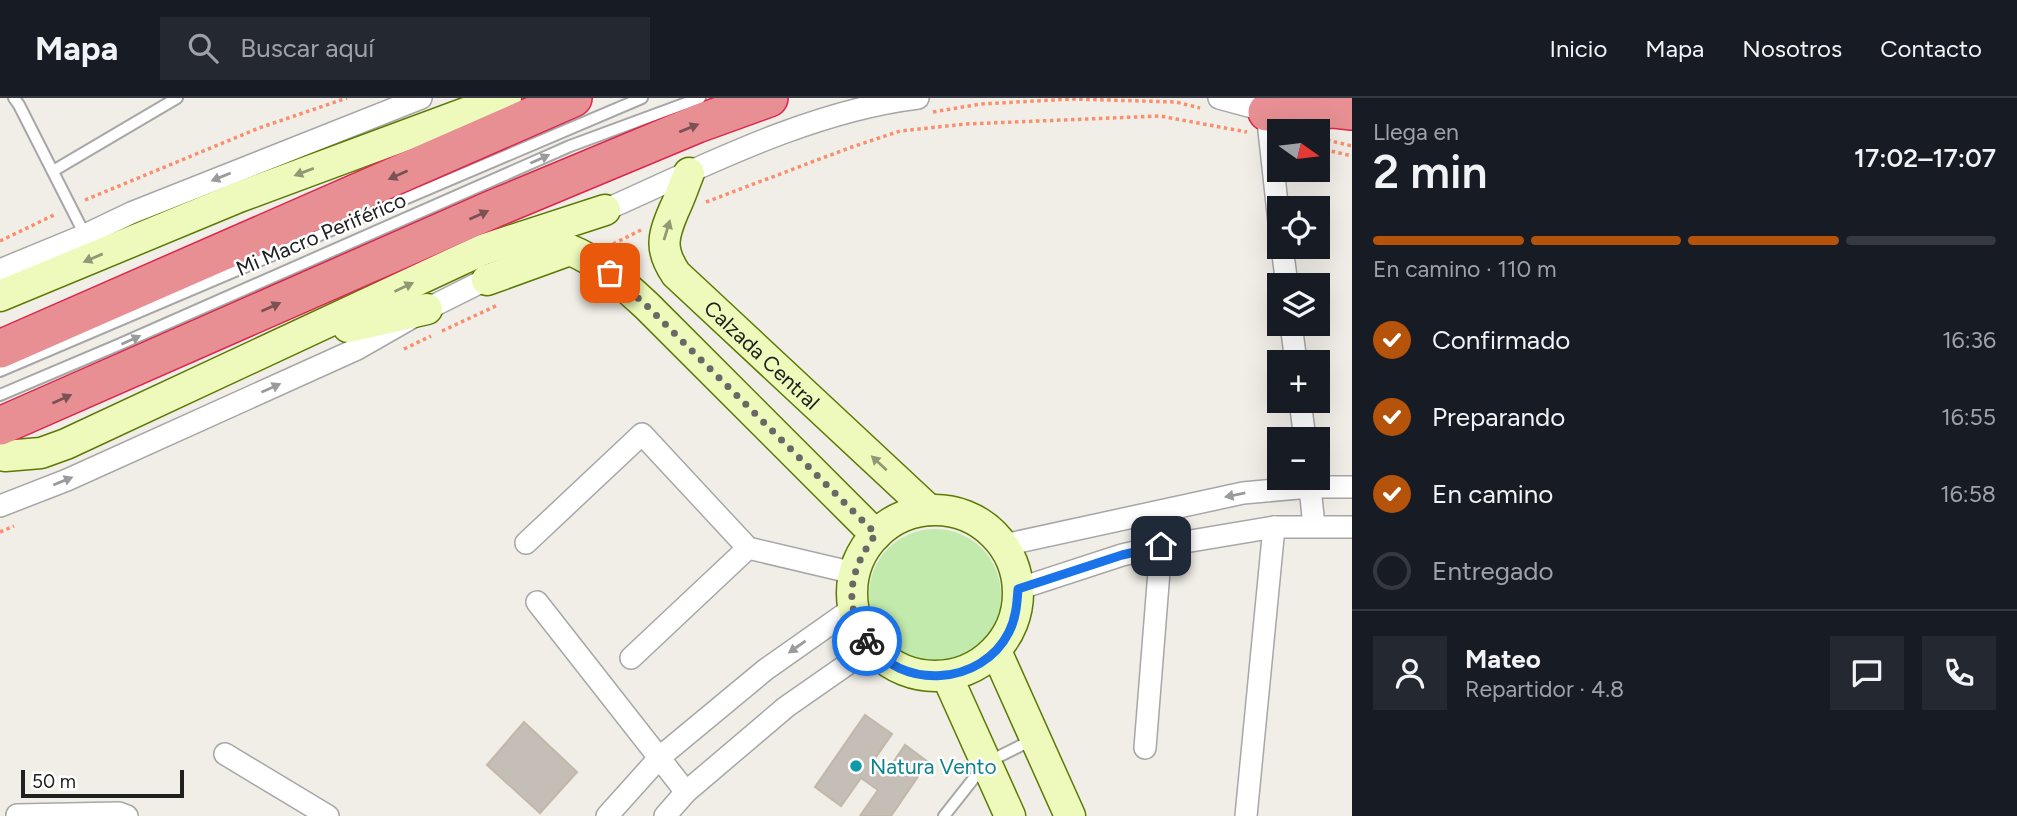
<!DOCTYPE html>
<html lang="es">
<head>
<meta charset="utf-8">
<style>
	:root { --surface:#171b24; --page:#242831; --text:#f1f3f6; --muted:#9ea1a6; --line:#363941; --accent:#b45309 }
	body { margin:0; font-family:Figtree,sans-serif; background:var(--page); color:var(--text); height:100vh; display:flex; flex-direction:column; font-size:26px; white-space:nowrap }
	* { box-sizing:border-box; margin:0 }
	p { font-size:23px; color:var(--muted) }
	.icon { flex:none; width:38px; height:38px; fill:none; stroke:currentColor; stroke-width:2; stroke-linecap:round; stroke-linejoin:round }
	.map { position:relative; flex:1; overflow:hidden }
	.panel { display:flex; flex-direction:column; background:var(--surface); width:665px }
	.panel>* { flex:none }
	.needle { width:46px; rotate:104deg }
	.controls { position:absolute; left:1267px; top:21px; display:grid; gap:14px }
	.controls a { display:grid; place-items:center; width:63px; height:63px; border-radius:0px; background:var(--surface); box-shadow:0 7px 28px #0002; font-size:35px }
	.scale { position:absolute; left:21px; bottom:18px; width:163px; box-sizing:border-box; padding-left:7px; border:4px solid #202020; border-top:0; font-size:19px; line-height:24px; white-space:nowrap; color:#202020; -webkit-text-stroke:5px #fff; paint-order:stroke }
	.pin { position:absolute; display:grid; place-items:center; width:60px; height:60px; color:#fff; margin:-30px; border-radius:14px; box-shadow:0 4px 10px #0006 }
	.courier { position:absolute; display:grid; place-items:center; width:70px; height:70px; margin:-35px; border:5px solid #1a73e8; border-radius:50%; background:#fff; color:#222; box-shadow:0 2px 9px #0007 }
	.summary em { font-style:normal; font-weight:600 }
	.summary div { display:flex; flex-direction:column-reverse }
	.summary { display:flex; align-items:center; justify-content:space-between; height:119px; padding:0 21px }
	h1 { font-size:46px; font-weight:600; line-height:52px }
	.bar { display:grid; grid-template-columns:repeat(4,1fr); gap:10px 7px; align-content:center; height:84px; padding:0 21px }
	.bar i { height:9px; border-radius:5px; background:var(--line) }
	.bar .current { background:var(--accent) }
	.bar p { grid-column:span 4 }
	.line { display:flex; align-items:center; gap:18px; padding:0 21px; border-top:2px solid var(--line) }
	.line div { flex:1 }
	.round { display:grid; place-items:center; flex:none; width:74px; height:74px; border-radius:0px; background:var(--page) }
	ol { padding:0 21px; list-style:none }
	li { display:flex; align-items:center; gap:21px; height:77px }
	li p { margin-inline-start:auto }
	li .icon { padding:7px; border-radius:50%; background:var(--accent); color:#fff; stroke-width:4 }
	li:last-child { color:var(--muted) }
	li i { width:38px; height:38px; border:4px solid var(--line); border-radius:50% }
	header { display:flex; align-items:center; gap:42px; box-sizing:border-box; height:98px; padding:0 35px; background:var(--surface); border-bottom:2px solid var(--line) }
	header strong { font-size:33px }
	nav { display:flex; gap:38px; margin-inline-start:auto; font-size:24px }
	.search { width:490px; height:63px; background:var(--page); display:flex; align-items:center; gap:18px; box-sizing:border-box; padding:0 24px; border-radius:0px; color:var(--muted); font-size:26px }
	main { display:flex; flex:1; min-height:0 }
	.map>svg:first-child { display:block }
</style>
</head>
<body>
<header>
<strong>Mapa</strong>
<div class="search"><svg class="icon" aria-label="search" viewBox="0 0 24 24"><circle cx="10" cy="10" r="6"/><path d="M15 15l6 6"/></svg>Buscar aquí</div>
<nav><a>Inicio</a><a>Mapa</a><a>Nosotros</a><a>Contacto</a></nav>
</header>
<main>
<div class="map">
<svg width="1352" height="718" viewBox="0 0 1352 718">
	<rect width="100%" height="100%" fill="#f0eee6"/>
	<circle fill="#c3eaad" cx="935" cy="497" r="66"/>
	<g fill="#c5beb6" stroke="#c2b7a9" stroke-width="2">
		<path d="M865,617l27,19 -18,26 14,10 17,-25 23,17 -37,54h-31l18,-26 -17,-12 -20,28 -26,-19z"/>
		<path d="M524,624l53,50 -37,41 -53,-48z"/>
	</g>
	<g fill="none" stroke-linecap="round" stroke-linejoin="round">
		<g stroke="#a7a7a7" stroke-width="14">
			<g id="lane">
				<path d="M14,0l5,7 66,130"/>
				<path d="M53,73l124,-73"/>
				<path d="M0,273l642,-273"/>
				<path d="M0,297l118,-50 452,-199 130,-48"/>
				<path d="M944,718l42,-53 46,-23"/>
			</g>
		</g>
		<g stroke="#a7a7a7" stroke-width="24">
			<g id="street">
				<path d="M1219,0l59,16"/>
				<path d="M1267,14l12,110"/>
				<path d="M593,119l12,-7c99,-44 205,-99 313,-112"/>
				<path d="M1282,149l5,38"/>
				<path d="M0,172l85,-35 46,-22 290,-115"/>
				<path d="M1291,226l5,38"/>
				<path d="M1300,303l5,38"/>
				<path d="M1309,380l5,48"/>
				<path d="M0,408l67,-26 290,-131 70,-40 72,-36"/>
				<path d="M526,445l116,-109 106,114 106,25"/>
				<path d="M1004,447l239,-52 67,-6h42"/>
				<path d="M1018,491l104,-34 39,-9 113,-19h78"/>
				<path d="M537,504l149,190"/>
				<path d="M631,560l117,-110"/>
				<path d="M1145,650l16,-202"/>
				<path d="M225,656l103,62"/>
				<path d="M17,717l102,-2 8,3"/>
				<path d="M607,718l53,-59 105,-87 88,-62"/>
				<path d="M665,718l21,-24 100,-85 86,-60"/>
				<path d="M1246,718l28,-289"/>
			</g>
		</g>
		<g stroke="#5c7905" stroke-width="33">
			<g id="secondary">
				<path id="s1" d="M689,75c-5,12 -9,25 -15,37 -11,26 -15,39 2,64l253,236"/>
				<path d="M487,182l83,-30c30,12 53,34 77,56l229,229"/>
				<path d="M0,198l239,-99 267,-99"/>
				<path d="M348,229l79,-18"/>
				<path d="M5,358l36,-3 25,-9 416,-194 123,-40"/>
				<circle cx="935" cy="495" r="83"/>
				<path d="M996,553l74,165"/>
				<path d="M947,578l63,140"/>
			</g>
		</g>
		<g stroke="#db274c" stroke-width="40">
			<g id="highway">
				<path d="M1267,14l67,-3 18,2"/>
				<path d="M0,251l573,-251"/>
				<path d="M0,328l493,-217 204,-85 72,-26"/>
			</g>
		</g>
		<g stroke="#f98f6e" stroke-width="3.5" stroke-dasharray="3.5 3.5" stroke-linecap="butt">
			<path d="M933,14l48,-8 91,-5 104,3 24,6"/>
			<path d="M1327,42l25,6"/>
			<path d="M1318,50l34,8"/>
			<path d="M85,102l174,-72 88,-30"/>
			<path d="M706,104l143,-54 51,-17 66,-7 194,-8 87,16"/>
			<path d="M0,143l56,-27"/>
			<path d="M613,146l28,-14"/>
			<path d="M442,233l56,-26"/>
			<path d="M404,251l27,-13"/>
			<path d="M0,434l14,-6"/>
		</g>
		<use href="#lane" stroke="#fff" stroke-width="10"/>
		<use href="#street" stroke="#fff" stroke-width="21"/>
		<use href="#secondary" stroke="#eefabb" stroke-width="30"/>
		<use href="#highway" stroke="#e78f93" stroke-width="37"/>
	</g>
	<defs><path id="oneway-solid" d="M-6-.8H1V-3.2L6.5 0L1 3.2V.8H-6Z" transform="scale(1.75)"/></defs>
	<g fill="#7a5254">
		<use href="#oneway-solid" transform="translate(689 30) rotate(-22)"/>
		<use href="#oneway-solid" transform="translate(398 77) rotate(156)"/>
		<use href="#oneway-solid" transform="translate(479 117) rotate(-24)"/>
		<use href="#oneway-solid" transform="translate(271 209) rotate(-24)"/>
		<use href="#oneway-solid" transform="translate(62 301) rotate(-24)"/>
	</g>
	<g fill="#9b9b9b">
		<use href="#oneway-solid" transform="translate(540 61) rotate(-24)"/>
		<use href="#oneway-solid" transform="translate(221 79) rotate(158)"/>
		<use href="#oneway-solid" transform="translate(131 242) rotate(-24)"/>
		<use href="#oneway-solid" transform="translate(271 290) rotate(-24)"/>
		<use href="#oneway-solid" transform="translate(63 383) rotate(-22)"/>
		<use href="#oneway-solid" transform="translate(1235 397) rotate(169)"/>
		<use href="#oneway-solid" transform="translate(797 549) rotate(145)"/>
	</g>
	<g fill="#919875">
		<use href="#oneway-solid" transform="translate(304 74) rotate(159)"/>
		<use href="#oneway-solid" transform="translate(667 132) rotate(-73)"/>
		<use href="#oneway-solid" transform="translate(93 160) rotate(157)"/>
		<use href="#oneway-solid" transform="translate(404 189) rotate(-25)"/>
		<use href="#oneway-solid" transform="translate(879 365) rotate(-137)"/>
	</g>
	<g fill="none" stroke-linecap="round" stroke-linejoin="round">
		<path stroke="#696865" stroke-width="7" stroke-dasharray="0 12.6" d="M610,175l37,33 229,228c-26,35 -34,69 -9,107"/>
		<path stroke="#1a73e8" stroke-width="9" d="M867,543c34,50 115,45 142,-9 7,-14 8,-28 9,-43l104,-34 39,-9"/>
	</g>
	<circle fill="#0f9aa8" stroke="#fff" stroke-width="2.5" cx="856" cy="668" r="7"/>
	<g text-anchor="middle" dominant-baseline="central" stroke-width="5" stroke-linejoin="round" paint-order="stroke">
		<g font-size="21" fill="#202020" stroke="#fff">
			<text transform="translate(321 136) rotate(-23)">Mi Macro Periférico</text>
			<text stroke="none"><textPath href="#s1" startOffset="226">Calzada Central</textPath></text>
		</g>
		<g font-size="21" fill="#0d838f" stroke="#fff" text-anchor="start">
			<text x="870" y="668">Natura Vento</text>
		</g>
	</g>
</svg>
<div class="controls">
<a><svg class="needle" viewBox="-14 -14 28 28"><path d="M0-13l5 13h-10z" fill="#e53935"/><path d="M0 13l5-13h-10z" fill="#9ea1a6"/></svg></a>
<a><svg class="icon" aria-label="locate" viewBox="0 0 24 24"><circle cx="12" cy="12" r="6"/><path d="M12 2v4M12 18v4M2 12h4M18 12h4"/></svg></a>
<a><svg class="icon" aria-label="layers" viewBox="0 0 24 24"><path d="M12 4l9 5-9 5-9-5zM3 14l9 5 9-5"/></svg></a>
<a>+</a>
<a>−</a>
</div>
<div class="scale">50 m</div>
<div class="pin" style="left:610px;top:175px;background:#ea580c"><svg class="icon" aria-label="bag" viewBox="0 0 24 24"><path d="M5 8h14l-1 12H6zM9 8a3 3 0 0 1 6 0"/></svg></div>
<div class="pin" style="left:1161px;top:448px;background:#1f2937"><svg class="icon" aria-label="home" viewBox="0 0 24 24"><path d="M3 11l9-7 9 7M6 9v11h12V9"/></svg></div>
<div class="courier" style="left:867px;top:543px"><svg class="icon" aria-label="bike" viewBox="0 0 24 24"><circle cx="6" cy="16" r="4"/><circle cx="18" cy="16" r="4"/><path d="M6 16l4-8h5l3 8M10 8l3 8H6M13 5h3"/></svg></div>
</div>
<section class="panel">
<div class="summary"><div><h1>2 min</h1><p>Llega en</p></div><em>17:02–17:07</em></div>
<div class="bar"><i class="current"></i><i class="current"></i><i class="current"></i><i></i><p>En camino · 110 m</p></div>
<ol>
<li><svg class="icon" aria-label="check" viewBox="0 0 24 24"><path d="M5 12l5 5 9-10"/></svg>Confirmado<p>16:36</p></li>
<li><svg class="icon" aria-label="check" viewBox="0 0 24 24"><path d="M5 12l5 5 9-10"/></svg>Preparando<p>16:55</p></li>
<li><svg class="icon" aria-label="check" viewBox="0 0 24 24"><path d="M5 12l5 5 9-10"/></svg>En camino<p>16:58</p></li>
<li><i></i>Entregado</li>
</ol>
<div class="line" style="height:126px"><a class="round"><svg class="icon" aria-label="person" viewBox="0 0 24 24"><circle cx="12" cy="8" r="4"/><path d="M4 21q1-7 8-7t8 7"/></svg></a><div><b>Mateo</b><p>Repartidor · 4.8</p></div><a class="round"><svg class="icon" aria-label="chat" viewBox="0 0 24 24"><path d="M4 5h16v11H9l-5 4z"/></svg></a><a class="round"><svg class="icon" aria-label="phone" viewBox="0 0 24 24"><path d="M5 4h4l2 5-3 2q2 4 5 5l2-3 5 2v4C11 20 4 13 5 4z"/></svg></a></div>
</section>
</main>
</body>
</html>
